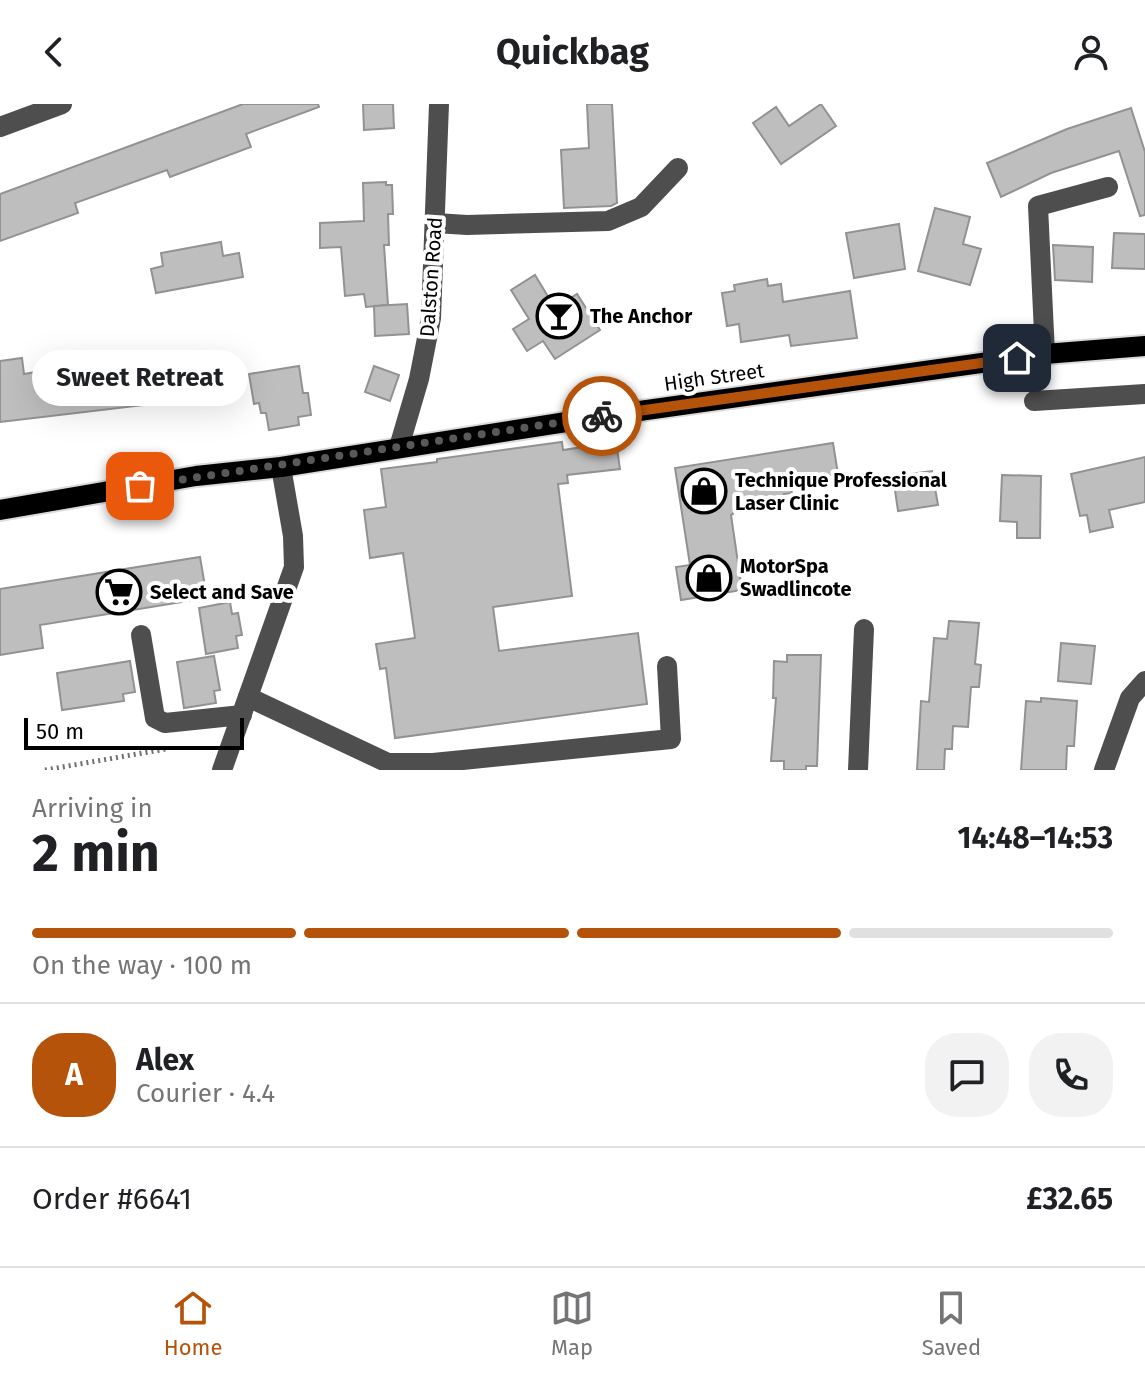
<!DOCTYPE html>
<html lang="en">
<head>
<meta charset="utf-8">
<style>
	:root { --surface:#fff; --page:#f2f2f2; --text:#202124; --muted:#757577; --line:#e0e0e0; --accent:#b45309 }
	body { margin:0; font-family:"Fira Sans",sans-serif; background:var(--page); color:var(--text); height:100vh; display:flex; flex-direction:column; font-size:30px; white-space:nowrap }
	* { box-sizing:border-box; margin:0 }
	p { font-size:26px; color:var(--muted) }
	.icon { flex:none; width:44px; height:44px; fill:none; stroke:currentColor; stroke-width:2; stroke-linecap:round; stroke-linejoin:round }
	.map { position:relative; height:666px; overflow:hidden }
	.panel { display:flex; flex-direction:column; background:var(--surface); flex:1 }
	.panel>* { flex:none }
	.scale { position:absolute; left:24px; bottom:20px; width:220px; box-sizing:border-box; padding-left:8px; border:4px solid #000; border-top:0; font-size:22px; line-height:28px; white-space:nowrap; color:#000; -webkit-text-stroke:6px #fff; paint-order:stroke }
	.pin { position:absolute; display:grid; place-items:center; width:68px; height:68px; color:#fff; margin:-34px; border-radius:16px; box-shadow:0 4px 12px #0006 }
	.courier { position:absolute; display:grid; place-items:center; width:80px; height:80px; margin:-40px; border:6px solid #b45309; border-radius:50%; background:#fff; color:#222; box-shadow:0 2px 10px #0007 }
	.bubble { position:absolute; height:56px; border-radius:28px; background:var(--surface); box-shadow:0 8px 32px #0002; font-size:26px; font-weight:700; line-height:56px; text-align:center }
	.headline em { font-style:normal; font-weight:700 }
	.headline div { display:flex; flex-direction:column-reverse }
	.headline { display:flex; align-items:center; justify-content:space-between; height:136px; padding:0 32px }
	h1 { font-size:52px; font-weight:700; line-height:60px }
	.bar { display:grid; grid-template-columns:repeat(4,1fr); gap:12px 8px; align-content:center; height:96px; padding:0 32px }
	.bar i { height:10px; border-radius:6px; background:var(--line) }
	.bar .active { background:var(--accent) }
	.bar p { grid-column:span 4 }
	.line { display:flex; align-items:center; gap:20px; padding:0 32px; border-top:2px solid var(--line) }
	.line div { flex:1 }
	.round { display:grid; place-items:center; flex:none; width:84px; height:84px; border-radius:32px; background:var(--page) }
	header { display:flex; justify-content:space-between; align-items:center; height:104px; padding:0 32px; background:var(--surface); font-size:36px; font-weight:700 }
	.menu { display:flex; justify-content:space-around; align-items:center; height:112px; border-top:2px solid var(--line); background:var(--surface); font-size:22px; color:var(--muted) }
	.menu a { display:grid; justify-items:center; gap:4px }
	.menu .active { color:var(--accent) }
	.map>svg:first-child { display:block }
</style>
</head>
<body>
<header><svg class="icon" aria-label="back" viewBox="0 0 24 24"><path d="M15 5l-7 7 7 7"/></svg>Quickbag<svg class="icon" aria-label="person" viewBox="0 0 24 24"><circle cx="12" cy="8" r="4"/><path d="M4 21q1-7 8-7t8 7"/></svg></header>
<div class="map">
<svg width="1145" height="666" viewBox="0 0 1145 666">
	<rect width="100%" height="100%" fill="#fff"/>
	<g fill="#bebebe" stroke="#929292" stroke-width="2">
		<path d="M243,0h75l1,3 -73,27 5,13 -81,30 -3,-7 -92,33 3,10 -78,28v-47z"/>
		<path d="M363,0h30l1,24 -30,2z"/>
		<path d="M587,0h25l5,99 -6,3 -47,2 -3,-58 28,-2z"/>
		<path d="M821,0l15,22 -55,38 -28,-41 23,-16 13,19z"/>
		<path d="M1131,4l14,44v63l-5,1 -21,-65 -68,22 -50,24 -14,-34 80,-34z"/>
		<path d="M386,78v3h6l1,29h-5l1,31h-5l4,60 -22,2 -2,-13 -19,2 -4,-49 -21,1v-25l44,-2 -1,-38z"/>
		<path d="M935,104l35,9 -7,27 18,5 -11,36 -52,-14z"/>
		<path d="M899,120l6,45 -51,9 -8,-45z"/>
		<path d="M1114,129l31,1v35l-33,-1z"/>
		<path d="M221,138l2,14 16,-3 4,24 -87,16 -5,-24 12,-3 -2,-13z"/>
		<path d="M1053,141l40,2 -1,35 -37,-2z"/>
		<path d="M535,171l20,33 22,-14 23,36 -45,29 -12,-18 -16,10 -14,-22 16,-10 -18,-29z"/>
		<path d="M767,175l1,7 13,-2 2,18 67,-11 7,47 -66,8 -2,-11 -48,7 -2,-18 -12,2 -5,-33 13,-2 -1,-6z"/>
		<path d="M407,200l2,30 -34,2 -1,-30z"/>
		<path d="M22,254l2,16 39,-7v3l23,-3 2,10 59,-9 6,36 -153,18v-61z"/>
		<path d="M299,262l4,27h5l3,22 -13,2 1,8 -30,5 -3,-17h-5l-2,-10 -5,1 -5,-30z"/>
		<path d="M374,262l25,9 -9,26 -25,-9z"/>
		<path d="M562,338l1,8 53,-8 4,27 -53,6 1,8 -10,1 14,112 -79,11 6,44 139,-18 9,71 -252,34 -9,-70 -6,1 -4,-25 39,-6 -12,-85 -33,5 -6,-48 22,-3 -5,-38 56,-7v-3z"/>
		<path d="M833,339l5,31 -48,7 2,12 -8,1 1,8 -52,7v5l-2,1 11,75 -61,10 -5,-33 14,-2 -15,-97z"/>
		<path d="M1145,353v45l-36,8 4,17 -23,5 -3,-17 -7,1 -9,-42z"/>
		<path d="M932,367l6,34 -40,6 -5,-35z"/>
		<path d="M1002,371l39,1 -1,62h-23v-16l-17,-1z"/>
		<path d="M200,453l7,41 -167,27 3,23 -43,7v-66z"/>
		<path d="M230,498l2,12 6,-1 4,22 -6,1 2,12 -32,6 -7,-46z"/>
		<path d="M949,517l30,2 -4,41 6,1 -2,22h-8l-3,40 -15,-1 -1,23h-7l-1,21h-27l4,-69 8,1 5,-64 13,1z"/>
		<path d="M1061,539l34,3 -4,38 -33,-3z"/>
		<path d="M787,551h34l-4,111h-11v4h-22v-9h-13l5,-63h-3l1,-37 13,1z"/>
		<path d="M214,552l6,34 -6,1 2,12 -32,5 -7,-46z"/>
		<path d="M130,557l5,31 -12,2 1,7 -62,9 -5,-37z"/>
		<path d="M1041,594l36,3 -3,45h-7l-1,24h-45l5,-69 15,1z"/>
	</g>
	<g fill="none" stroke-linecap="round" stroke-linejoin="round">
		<g stroke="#dbdbdb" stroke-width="24">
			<path id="major" d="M0,406l196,-34 85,-9 330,-52 434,-61 100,-8"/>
		</g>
		<path stroke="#707070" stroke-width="5" stroke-dasharray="2 4" stroke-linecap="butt" d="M45,666l121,-21"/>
		<g stroke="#4e4e4e" stroke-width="20">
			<path d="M0,23l62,-23"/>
			<path d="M436,119l31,2 141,-4 33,-14 37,-39"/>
			<path d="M1045,250l-7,-148 70,-19"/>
			<path d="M1034,297l111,-7"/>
			<path d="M399,343l20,-68 12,-61 8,-214"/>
			<path d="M141,531l14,83 10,5 77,-8"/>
			<path d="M248,593l140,66h45l238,-24 -4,-73"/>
			<path d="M222,666l72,-203 -1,-31 -12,-69"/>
			<path d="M858,666l6,-141"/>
			<path d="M1104,666l26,-72 15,-17"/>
		</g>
		<use href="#major" stroke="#000" stroke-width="20"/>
	</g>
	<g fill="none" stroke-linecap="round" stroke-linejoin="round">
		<path stroke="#595959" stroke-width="8" stroke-dasharray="0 14.4" d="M140,382l462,-70"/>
		<path stroke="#b45309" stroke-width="10" d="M602,312l415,-58"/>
	</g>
	<defs>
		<g id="bar-ring" transform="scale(2.3)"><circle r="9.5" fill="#fff" stroke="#000" stroke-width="1.5"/><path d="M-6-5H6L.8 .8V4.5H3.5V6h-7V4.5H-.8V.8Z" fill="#000"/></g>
		<g id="shop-ring" transform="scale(2.3)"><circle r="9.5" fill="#fff" stroke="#000" stroke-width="1.5"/><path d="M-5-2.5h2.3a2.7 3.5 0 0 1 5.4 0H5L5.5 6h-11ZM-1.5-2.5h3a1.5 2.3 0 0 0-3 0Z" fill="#000"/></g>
		<g id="supermarket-ring" transform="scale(2.3)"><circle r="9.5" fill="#fff" stroke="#000" stroke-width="1.5"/><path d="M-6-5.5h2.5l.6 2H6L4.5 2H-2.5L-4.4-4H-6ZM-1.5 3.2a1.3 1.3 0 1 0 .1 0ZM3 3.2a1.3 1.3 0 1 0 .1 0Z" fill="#000"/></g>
	</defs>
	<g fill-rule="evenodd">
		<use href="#bar-ring" x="559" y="212"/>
		<use href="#shop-ring" x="704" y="387"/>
		<use href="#shop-ring" x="709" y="474"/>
		<use href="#supermarket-ring" x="119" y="488"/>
	</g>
	<g text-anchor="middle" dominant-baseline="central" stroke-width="8" stroke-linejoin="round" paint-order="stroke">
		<g font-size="20" fill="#000" stroke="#fff">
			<text transform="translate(431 173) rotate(-86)">Dalston Road</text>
			<text transform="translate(714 273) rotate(-8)">High Street</text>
		</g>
		<g font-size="20" font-weight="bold" fill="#000" stroke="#fff" text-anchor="start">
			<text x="590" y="212">The Anchor</text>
			<text x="735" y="376">Technique Professional<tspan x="735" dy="23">Laser Clinic</tspan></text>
			<text x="740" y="462">MotorSpa<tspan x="740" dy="23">Swadlincote</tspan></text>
			<text x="150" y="488">Select and Save</text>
		</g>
	</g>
</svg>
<div class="scale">50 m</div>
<div class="pin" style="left:140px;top:382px;background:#ea580c"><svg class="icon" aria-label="bag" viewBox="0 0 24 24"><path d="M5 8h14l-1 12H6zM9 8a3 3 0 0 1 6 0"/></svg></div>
<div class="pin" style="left:1017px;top:254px;background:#1f2937"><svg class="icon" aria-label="home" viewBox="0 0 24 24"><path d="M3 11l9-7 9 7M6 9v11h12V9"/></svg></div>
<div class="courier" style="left:602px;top:312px"><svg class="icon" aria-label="bike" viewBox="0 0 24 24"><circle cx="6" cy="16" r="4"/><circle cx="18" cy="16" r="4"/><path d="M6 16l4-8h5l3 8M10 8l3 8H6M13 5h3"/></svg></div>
<div class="bubble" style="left:32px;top:246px;width:216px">Sweet Retreat</div>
</div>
<section class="panel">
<div class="headline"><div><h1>2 min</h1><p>Arriving in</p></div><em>14:48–14:53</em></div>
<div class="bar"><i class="active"></i><i class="active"></i><i class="active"></i><i></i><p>On the way · 100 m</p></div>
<div class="line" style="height:144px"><b class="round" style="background:var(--accent);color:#fff">A</b><div><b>Alex</b><p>Courier · 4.4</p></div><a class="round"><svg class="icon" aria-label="chat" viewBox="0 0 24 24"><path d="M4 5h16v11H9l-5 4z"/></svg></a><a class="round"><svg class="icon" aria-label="phone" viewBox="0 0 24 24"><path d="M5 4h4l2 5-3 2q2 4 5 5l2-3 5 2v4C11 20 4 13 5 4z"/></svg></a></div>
<div class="line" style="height:104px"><div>Order #6641</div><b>£32.65</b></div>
</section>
<nav class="menu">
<a class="active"><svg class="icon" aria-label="home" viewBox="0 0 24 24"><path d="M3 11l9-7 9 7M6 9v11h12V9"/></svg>Home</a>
<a><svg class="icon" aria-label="map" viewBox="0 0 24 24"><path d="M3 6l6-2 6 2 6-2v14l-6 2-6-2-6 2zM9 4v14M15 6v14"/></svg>Map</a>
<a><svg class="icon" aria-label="saved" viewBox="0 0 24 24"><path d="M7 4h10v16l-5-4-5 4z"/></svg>Saved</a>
</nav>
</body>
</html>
